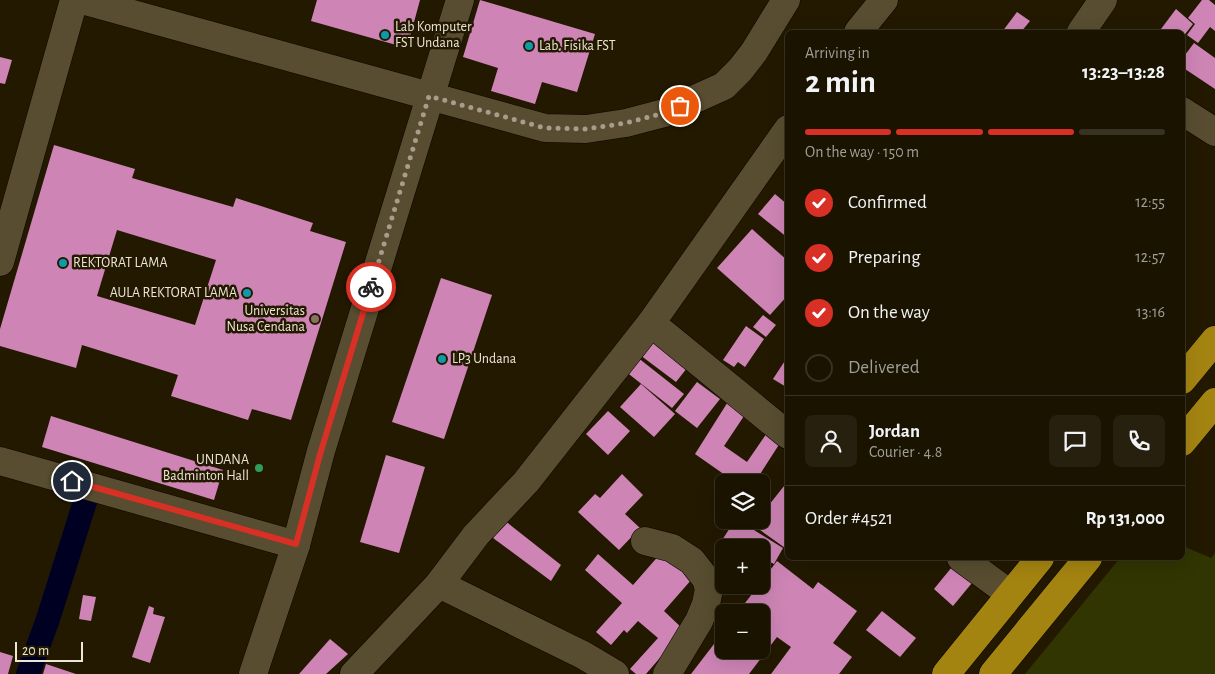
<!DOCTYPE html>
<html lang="en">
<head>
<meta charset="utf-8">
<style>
	:root { --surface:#1a1300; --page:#27200f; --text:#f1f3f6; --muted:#9f9e99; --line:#383222; --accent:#d93025 }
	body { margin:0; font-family:"Alegreya Sans",sans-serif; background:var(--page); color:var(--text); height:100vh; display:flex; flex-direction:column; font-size:19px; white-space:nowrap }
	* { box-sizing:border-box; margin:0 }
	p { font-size:16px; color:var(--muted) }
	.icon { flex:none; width:28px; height:28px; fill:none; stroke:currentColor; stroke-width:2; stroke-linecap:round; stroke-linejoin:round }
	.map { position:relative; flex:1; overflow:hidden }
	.details { position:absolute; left:785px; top:30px; width:400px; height:530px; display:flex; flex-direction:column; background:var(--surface); border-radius:8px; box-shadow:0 5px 20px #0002,0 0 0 1px var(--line) }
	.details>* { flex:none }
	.tools { position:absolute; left:715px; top:474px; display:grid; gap:10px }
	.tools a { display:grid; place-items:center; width:55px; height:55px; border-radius:8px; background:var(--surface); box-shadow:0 5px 20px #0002,0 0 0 1px var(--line); font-size:25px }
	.scale { position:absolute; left:15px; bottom:12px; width:68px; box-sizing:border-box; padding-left:5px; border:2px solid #ede6d6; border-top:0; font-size:14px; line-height:18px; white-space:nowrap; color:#ede6d6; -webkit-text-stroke:4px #231900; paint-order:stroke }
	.pin { position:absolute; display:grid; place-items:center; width:42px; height:42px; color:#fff; margin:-21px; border:2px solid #fff; border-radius:50%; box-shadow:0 1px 5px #0007 }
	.courier { position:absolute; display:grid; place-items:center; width:50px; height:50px; margin:-25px; border:4px solid #d93025; border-radius:50%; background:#fff; color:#222; box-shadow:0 1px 6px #0007 }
	.summary em { font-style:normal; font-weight:700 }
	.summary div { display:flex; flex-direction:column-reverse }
	.summary { display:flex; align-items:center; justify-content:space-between; height:85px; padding:0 20px }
	h1 { font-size:32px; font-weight:700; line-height:38px }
	.bar { display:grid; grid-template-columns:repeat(4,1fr); gap:8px 5px; align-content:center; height:60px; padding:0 20px }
	.bar i { height:6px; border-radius:4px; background:var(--line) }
	.bar .current { background:var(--accent) }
	.bar p { grid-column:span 4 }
	.line { display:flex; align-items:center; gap:12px; padding:0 20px; border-top:1px solid var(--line) }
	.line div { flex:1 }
	.round { display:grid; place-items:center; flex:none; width:52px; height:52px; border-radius:8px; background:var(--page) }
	ol { padding:0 20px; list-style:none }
	li { display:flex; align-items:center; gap:15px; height:55px }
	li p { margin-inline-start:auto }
	li .icon { padding:5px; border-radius:50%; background:var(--accent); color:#fff; stroke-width:4 }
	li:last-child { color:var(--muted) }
	li i { width:28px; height:28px; border:2px solid var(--line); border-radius:50% }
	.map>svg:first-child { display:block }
</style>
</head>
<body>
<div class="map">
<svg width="1215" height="674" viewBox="0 0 1215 674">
	<rect width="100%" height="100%" fill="#231900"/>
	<path fill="#303502" d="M1183,546l28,12 4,-5v121h-190l95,-116h62z"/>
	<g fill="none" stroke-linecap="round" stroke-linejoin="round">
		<path stroke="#000023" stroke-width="24" d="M28,674l20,-55 42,-133 17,5"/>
	</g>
	<g fill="#ce85b6" fill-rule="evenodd">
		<path d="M317,0h103l-13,48 -96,-27z"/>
		<path d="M480,0l115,34 -18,58 -35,-10 -7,22 -44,-13 7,-23 -35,-11z"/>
		<path d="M1202,0h7l6,5v26l-5,-4 -12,16 -11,-8 8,-11 -7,-6z"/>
		<path d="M1176,9l17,15 -11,14v-6h-16l-5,-3z"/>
		<path d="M1017,12l13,9 -9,11h-19z"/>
		<path d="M1194,43l21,15v31l-33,-22v-8z"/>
		<path d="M0,57l12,3 -7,24 -5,-1z"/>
		<path d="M54,145l81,24 -3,9 101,29 3,-9 77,25 -3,8 36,11 -55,178 -39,-11 -4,11 -77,-24 7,-21 -96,-30 -6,23 -76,-22v-17zM117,230l99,30 -21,65 -98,-29z"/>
		<path d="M775,194l13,11v33l-30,-24z"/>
		<path d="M752,229l36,32v34l-18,20 -53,-47z"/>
		<path d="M441,278l51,17 -48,144 -52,-17z"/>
		<path d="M763,315l13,10 -10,12 -13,-10z"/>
		<path d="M746,326l18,13 -19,28 -7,-5 -4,5 -11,-7z"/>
		<path d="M655,335l36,28 -15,19 -36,-27z"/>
		<path d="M788,356v32l-15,-9z"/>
		<path d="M637,357l47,37 -12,14 -47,-37z"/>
		<path d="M697,382l23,17 -23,29 -22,-17z"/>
		<path d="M641,384l34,30 -21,23 -34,-30z"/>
		<path d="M731,397l17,13 -24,36 23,16 22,-32 13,10 -27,42h-20l-40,-28z"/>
		<path d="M608,411l22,20 -22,24 -22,-21z"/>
		<path d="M51,416l172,54 -9,30 -172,-53z"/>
		<path d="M386,455l39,12 -26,86 -39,-11z"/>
		<path d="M622,474l21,21 -18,19 15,14 -21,22 -41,-38 17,-18 5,4z"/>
		<path d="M788,481v69l-35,-25 4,-5h4v-5z"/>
		<path d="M761,490l7,4 -7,12z"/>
		<path d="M504,520l57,45 -10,16 -58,-43z"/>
		<path d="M735,520h18l-4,7 34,21 -9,16 -6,-3 -7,14v-27h-37v4l-7,-4z"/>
		<path d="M661,553l31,26 -28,32 20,19 -38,44h-10l-6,-5 28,-31 -20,-17 -11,12 -3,-3 -13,15 -15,-13 26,-29 -37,-33 13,-16 35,31z"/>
		<path d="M777,561l36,28 5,-7 39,29 -24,32 19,14 -13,17h-68l20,-27 -14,-10 -28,37h-58l33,-43v19h37v-38h-23l21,-27h2v-3z"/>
		<path d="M956,562l20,16 -23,28 -19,-17z"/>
		<path d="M83,595l13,2 -5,24 -12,-2z"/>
		<path d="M149,606l5,2 -1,6 12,3 -15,46 -18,-6z"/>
		<path d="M882,611l34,27 -16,19 -34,-27z"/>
		<path d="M330,639l18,15 -22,20h-27z"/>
		<path d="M0,652l13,4 -5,18h-8z"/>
		<path d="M46,664l30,10h-33z"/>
	</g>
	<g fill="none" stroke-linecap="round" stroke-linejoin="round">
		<g stroke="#0c0400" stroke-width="29">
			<g id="minor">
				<path d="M82,0l463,128 41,1 40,-6 38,-10 60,-27 16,-16 14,-18 32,-52"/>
				<path d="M858,32l26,-32"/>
				<path d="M1081,32l22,-32"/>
				<path d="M1182,111l33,21"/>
				<path d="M0,262l74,-262"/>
				<path d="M651,323l137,112"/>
				<path d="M0,461l296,84"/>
				<path d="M645,541l27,7 20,13 14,18 3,10 -3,15 -7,17 -32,53"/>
				<path d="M961,558l49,36"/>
				<path d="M439,584l144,71 32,19"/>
				<path d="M253,674l43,-129 25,-94 139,-451"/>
				<path d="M354,674l85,-90 37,-49 50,-53 125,-159 137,-194"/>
			</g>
		</g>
		<g stroke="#0c0400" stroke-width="29">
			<g id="highway">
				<path d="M1182,380l33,-40"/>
				<path d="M1182,442l33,-40"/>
				<path d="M946,674l94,-116"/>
				<path d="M993,674l95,-116"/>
			</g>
		</g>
		<use href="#minor" stroke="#584d30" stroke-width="28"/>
		<use href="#highway" stroke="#a48411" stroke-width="28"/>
	</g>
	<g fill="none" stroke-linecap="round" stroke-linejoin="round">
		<path stroke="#a69e8b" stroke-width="5" stroke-dasharray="0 9" d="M371,287l58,-191 116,32 41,1 40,-6 38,-10 16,-7"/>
		<path stroke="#d93025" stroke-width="6" d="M72,481l224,63 25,-93 50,-164"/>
	</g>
	<g fill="#0f9aa8" stroke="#231900" stroke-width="2">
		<circle cx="385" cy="35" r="5"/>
		<circle cx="529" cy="46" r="5"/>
		<circle cx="63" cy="263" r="5"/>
		<circle cx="247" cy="293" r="5"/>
		<circle cx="442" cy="359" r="5"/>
	</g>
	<circle fill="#8d6e63" stroke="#231900" stroke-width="2" cx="315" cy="319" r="5"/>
	<circle fill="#2e9e5b" stroke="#231900" stroke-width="2" cx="259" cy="468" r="5"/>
	<g text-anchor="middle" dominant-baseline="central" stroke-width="5" stroke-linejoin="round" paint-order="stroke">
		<g font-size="14" fill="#ede6d6" stroke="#231900" text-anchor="start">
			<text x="395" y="27">Lab Komputer<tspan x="395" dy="16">FST Undana</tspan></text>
			<text x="539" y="46">Lab. Fisika FST</text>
			<text x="73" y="263">REKTORAT LAMA</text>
			<text x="237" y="293" text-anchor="end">AULA REKTORAT LAMA</text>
			<text x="305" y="311" text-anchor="end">Universitas<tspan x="305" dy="16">Nusa Cendana</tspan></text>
			<text x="452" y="359">LP3 Undana</text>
			<text x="249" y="460" text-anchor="end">UNDANA<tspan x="249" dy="16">Badminton Hall</tspan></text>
		</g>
	</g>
</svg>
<div class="tools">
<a><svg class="icon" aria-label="layers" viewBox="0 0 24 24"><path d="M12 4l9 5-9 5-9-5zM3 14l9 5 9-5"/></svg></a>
<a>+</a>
<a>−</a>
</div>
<div class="scale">20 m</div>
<div class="pin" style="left:680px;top:106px;background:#ea580c"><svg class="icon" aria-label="bag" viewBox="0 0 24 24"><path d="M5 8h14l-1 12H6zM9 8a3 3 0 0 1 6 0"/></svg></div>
<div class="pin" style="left:72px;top:481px;background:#1f2937"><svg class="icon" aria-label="home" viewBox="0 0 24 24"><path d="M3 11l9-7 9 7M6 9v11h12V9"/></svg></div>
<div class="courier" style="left:371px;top:287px"><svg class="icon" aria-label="bike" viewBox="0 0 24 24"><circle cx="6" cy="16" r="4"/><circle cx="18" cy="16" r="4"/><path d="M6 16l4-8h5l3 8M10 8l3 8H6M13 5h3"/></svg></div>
<section class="details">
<div class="summary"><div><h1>2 min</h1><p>Arriving in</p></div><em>13:23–13:28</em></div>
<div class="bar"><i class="current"></i><i class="current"></i><i class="current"></i><i></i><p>On the way · 150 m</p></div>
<ol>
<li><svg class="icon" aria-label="check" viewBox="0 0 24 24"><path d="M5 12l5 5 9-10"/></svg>Confirmed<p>12:55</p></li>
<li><svg class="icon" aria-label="check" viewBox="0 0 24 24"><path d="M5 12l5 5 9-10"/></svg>Preparing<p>12:57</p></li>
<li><svg class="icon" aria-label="check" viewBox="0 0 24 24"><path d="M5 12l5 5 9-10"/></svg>On the way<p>13:16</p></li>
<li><i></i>Delivered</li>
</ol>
<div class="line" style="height:90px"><a class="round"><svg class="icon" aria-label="person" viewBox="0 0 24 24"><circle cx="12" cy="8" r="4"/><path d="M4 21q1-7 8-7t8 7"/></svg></a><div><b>Jordan</b><p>Courier · 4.8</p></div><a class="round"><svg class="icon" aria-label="chat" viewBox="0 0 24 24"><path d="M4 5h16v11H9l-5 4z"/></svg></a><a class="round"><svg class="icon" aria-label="phone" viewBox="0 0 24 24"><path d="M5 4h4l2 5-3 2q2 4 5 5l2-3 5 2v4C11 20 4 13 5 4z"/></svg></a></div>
<div class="line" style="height:65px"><div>Order #4521</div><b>Rp 131,000</b></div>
</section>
</div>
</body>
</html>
